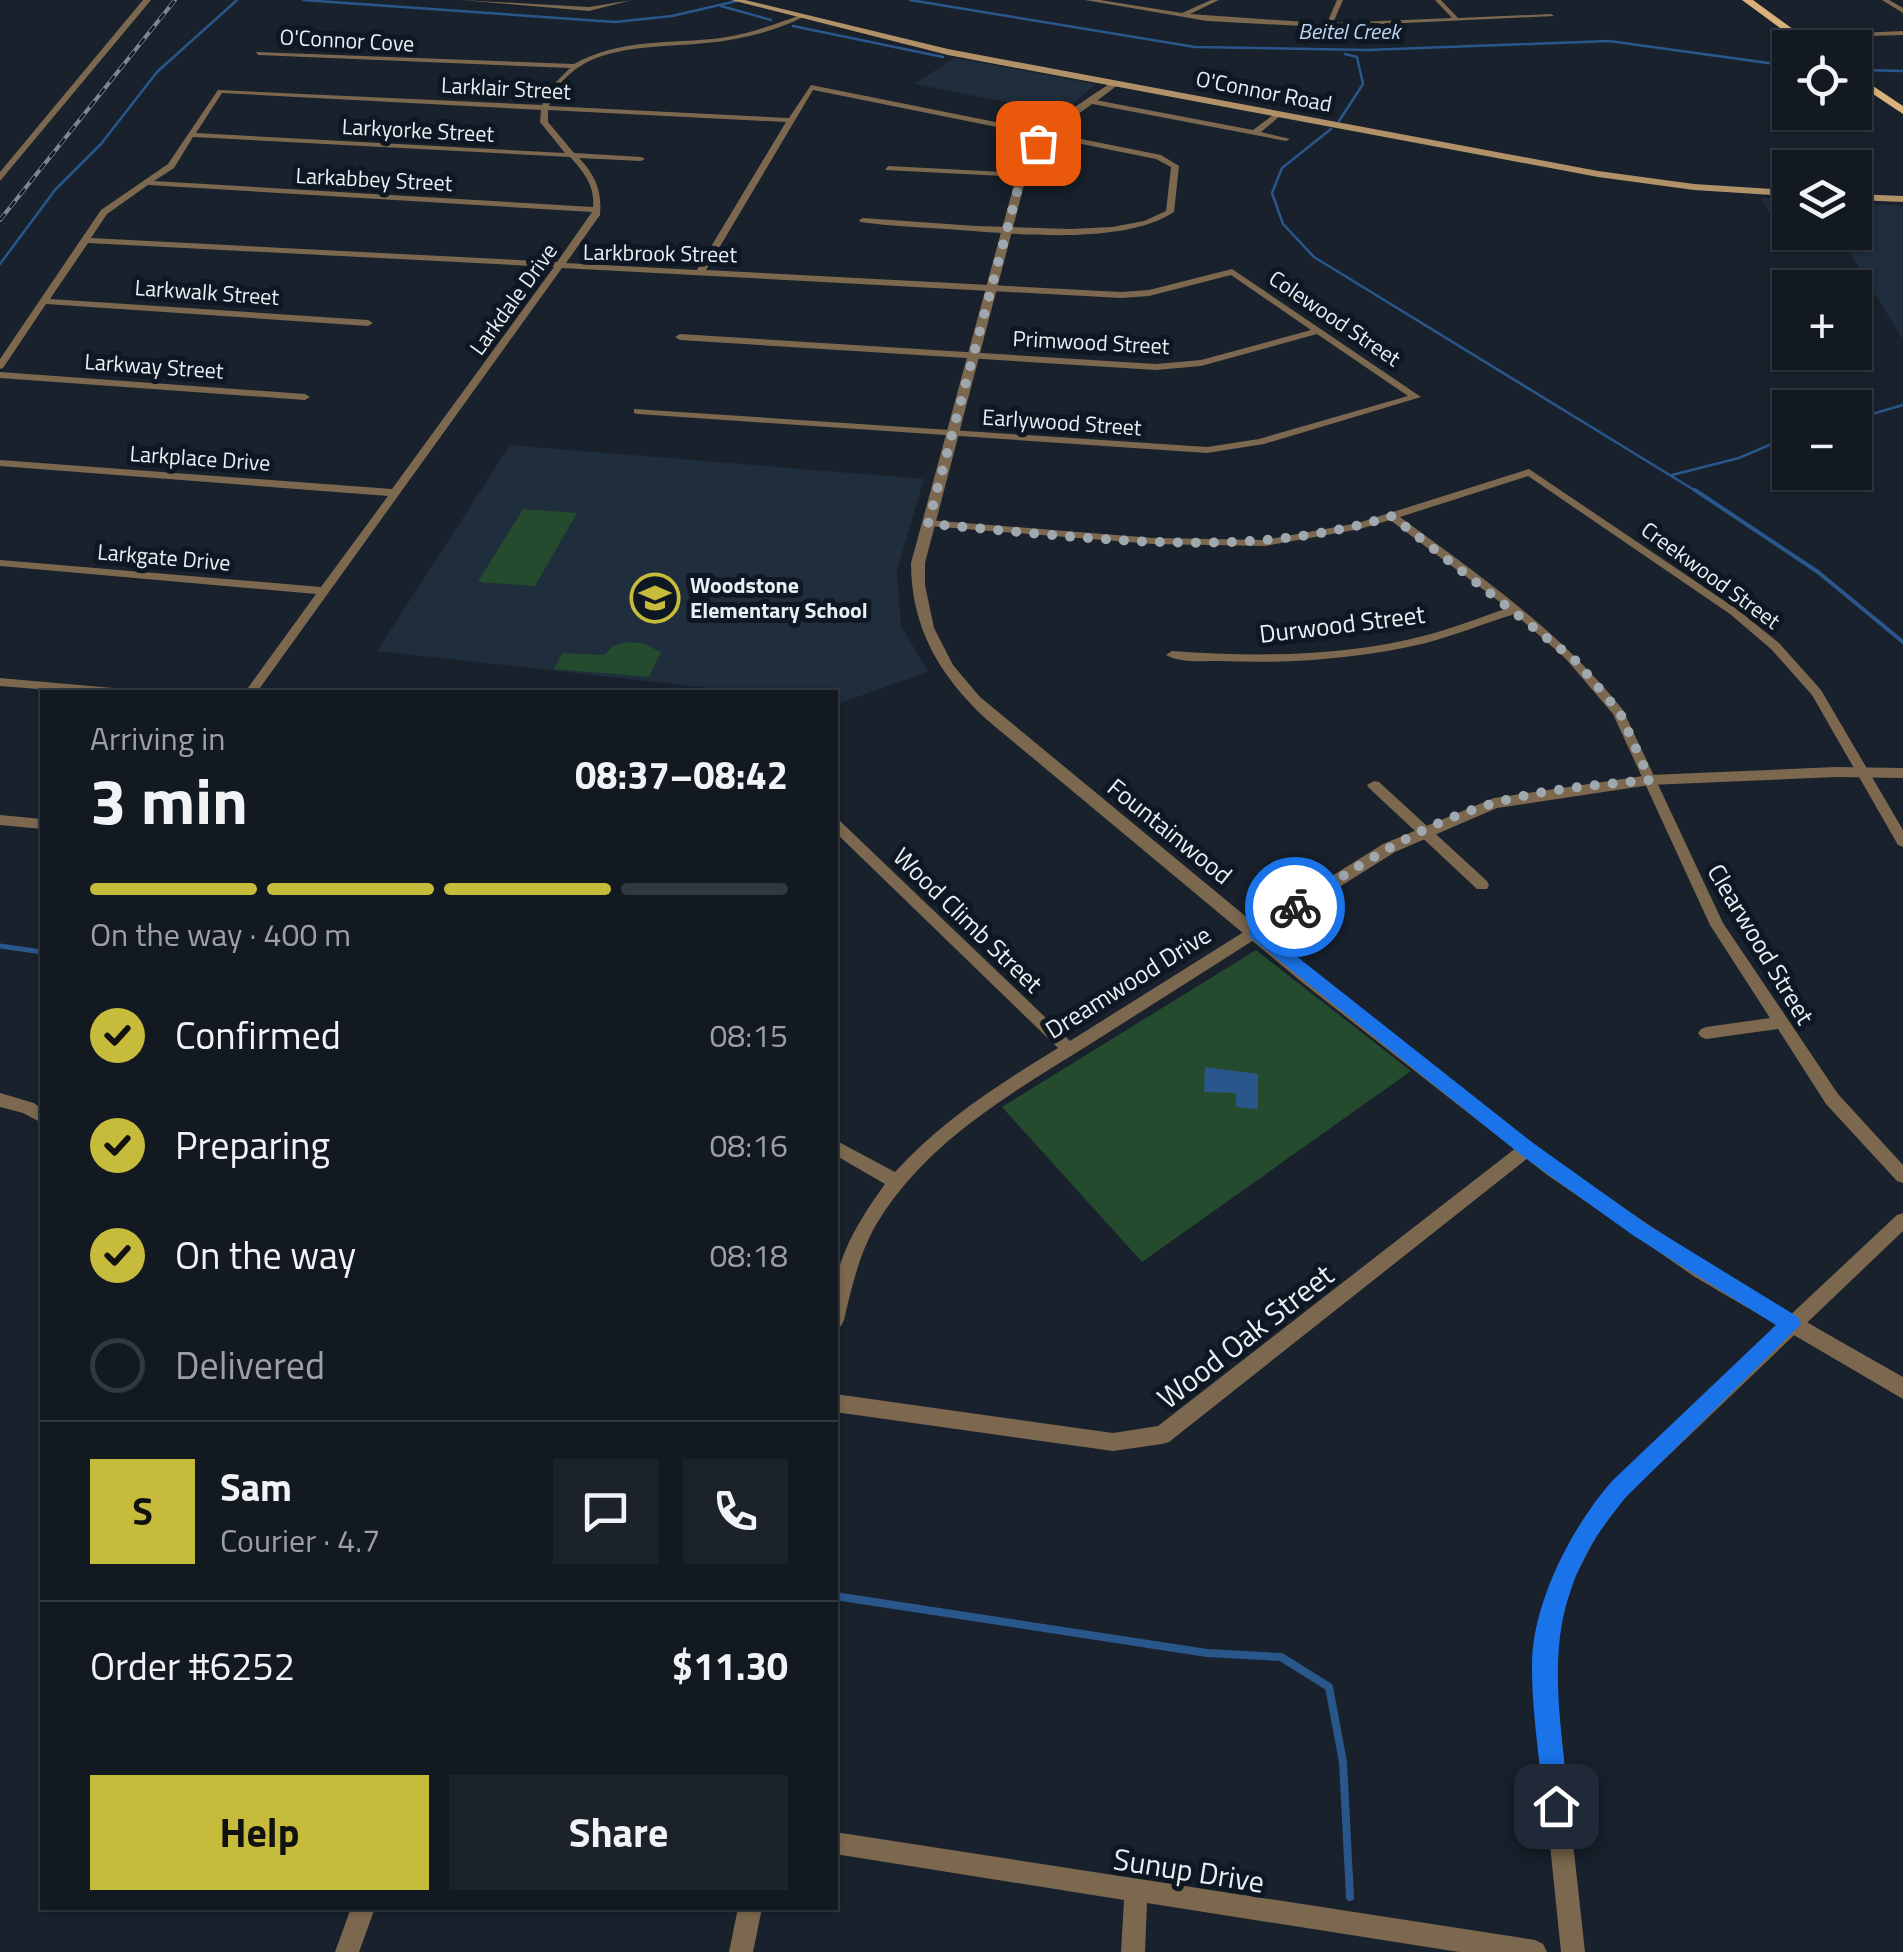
<!DOCTYPE html>
<html lang="en">
<head>
<meta charset="utf-8">
<style>
	:root { --surface:#121921; --page:#1b222a; --text:#f1f3f6; --muted:#9ca0a5; --line:#31383f; --accent:#c7bb3b }
	body { margin:0; font-family:"Titillium Web",sans-serif; background:var(--page); color:var(--text); height:100vh; display:flex; flex-direction:column; font-size:38px; white-space:nowrap }
	* { box-sizing:border-box; margin:0 }
	p { font-size:32px; color:var(--muted) }
	.icon { flex:none; width:55px; height:55px; fill:none; stroke:currentColor; stroke-width:2; stroke-linecap:round; stroke-linejoin:round }
	.map { position:relative; flex:1; overflow:hidden }
	.sheet { position:absolute; left:40px; top:690px; width:798px; height:1220px; display:flex; flex-direction:column; background:var(--surface); border-radius:0px; box-shadow:0 2px 8px #0004,0 0 0 2px var(--line) }
	.sheet>* { flex:none }
	.fabs { position:absolute; left:1772px; top:30px; display:grid; gap:20px }
	.fabs a { display:grid; place-items:center; width:100px; height:100px; border-radius:0px; background:var(--surface); box-shadow:0 2px 8px #0004,0 0 0 2px var(--line); font-size:50px }
	.pin { position:absolute; display:grid; place-items:center; width:85px; height:85px; color:#fff; margin:-42px; border-radius:20px; box-shadow:0 5px 15px #0006 }
	.courier { position:absolute; display:grid; place-items:center; width:100px; height:100px; margin:-50px; border:8px solid #1a73e8; border-radius:50%; background:#fff; color:#222; box-shadow:0 2px 12px #0007 }
	.overview em { font-style:normal; font-weight:700 }
	.overview div { display:flex; flex-direction:column-reverse }
	.overview { display:flex; align-items:center; justify-content:space-between; height:170px; padding:0 50px }
	h1 { font-size:65px; font-weight:700; line-height:75px }
	.bar { display:grid; grid-template-columns:repeat(4,1fr); gap:15px 10px; align-content:center; height:120px; padding:0 50px }
	.bar i { height:12px; border-radius:8px; background:var(--line) }
	.bar .selected { background:var(--accent) }
	.bar p { grid-column:span 4 }
	.line { display:flex; align-items:center; gap:25px; padding:0 50px; border-top:2px solid var(--line) }
	.line div { flex:1 }
	.round { display:grid; place-items:center; flex:none; width:105px; height:105px; border-radius:0px; background:var(--page) }
	ol { padding:0 50px; list-style:none }
	li { display:flex; align-items:center; gap:30px; height:110px }
	li p { margin-inline-start:auto }
	li .icon { padding:10px; border-radius:50%; background:var(--accent); color:#111; stroke-width:4 }
	li:last-child { color:var(--muted) }
	li i { width:55px; height:55px; border:5px solid var(--line); border-radius:50% }
	.button { display:flex; gap:20px; margin-top:auto; padding:20px 50px }
	.button a { flex:1; height:115px; border-radius:0px; background:var(--accent); color:#111; font-size:40px; font-weight:700; line-height:115px; text-align:center }
	.button a+a { background:var(--page); color:var(--text) }
	.map>svg:first-child { display:block }
</style>
</head>
<body>
<div class="map">
<svg width="1903" height="1952" viewBox="0 0 1903 1952">
	<rect width="100%" height="100%" fill="#18212c"/>
	<g fill="#1f2d3c">
		<path d="M954,58l142,26 -34,29 -148,-29z"/>
		<path d="M1761,198l29,1v33h65v-29l48,3v134l-62,-102 -61,-4z"/>
		<path d="M510,445l414,34 -27,92 4,54 27,47 -88,31h-5v-11h-90l-368,-41z"/>
	</g>
	<g fill="#254b2f">
		<path d="M523,509l54,4 -42,73 -57,-4z"/>
		<path d="M628,642l14,1 19,9 -12,25 -95,-8 8,-16 42,2 9,-9z"/>
		<path d="M1256,950l155,121 -269,191 -140,-155z"/>
	</g>
	<path fill="#29578b" d="M1205,1067l53,7v35l-22,-2v-14l-32,-1z"/>
	<g fill="none" stroke-linecap="round" stroke-linejoin="round">
		<g stroke="#29578b" stroke-width="2.5">
			<path d="M303,0l312,22 57,-6 69,-16"/>
			<path d="M910,0l285,47 172,3 242,-9 181,25"/>
			<path d="M721,6l50,14"/>
			<path d="M793,26l150,31"/>
			<path d="M1862,70l41,1"/>
			<path d="M1339,121l24,-37 -6,-27 -12,-3"/>
			<path d="M1331,129l-49,39 -10,25 11,31 31,33 385,236"/>
			<path d="M0,264l55,-74 46,-46 56,-72 80,-72"/>
			<path d="M1855,419l48,-14"/>
			<path d="M1672,475l67,-17 51,-22"/>
		</g>
		<path stroke="#29578b" stroke-width="4" d="M1695,490l123,82 85,70"/>
		<path stroke="#29578b" stroke-width="5" d="M0,946l42,6"/>
		<path stroke="#29578b" stroke-width="8" d="M835,1596l372,57 74,4 48,30 14,75 7,135"/>
		<g fill="#7c684f" fill-rule="evenodd">
			<path d="M461,0l128,7 43,-7 -43,11z"/>
			<path d="M1085,0h15l82,13 29,-13h8l-29,14 130,9h7l10,-23h6l-10,23 119,-5 -17,-18h6l17,18 93,-4 3,2 -234,11 -113,-6z"/>
			<path d="M1882,0h7l14,8v5z"/>
			<path d="M798,16l5,1c-29,15 -65,23 -97,26 -56,6 -134,-2 -157,63l240,12 22,-33 350,70 18,11 -5,46c-53,35 -167,21 -229,17 -28,-2 -57,-3 -85,-7l-1,-2 4,-2 113,8 94,3 42,-2 32,-6 22,-10 5,-44 -15,-8 -343,-69 -107,180 415,22 28,-2 83,-21 189,128 -157,47 -57,9 -569,-39 -4,-1v-4l573,38 52,-8 149,-43 -91,-62 -116,32 -45,4 -476,-30 -5,-3 5,-3 476,30 45,-4 110,-30 -80,-55 -82,21 -28,2 -559,-30 -305,424h-12l71,-98 -316,-28v-6l321,27 67,-91 -388,-30v-6l392,29 162,-222 -466,-24 -38,56 318,21 5,3 -5,3 -322,-22 -43,64 -3,1v-10l101,-149 67,-46 50,-74 324,15 12,-21 16,-16 -312,-13 -2,-3 318,12c47,-26 96,-20 147,-26 27,-4 52,-13 77,-22zM222,93l319,17 -1,12 25,31 -369,-20zM548,110l238,12 -89,148 -131,-7 34,-48c2,-24 -4,-39 -21,-57l62,3 4,-2 -4,-2 -67,-4 -26,-31zM193,137l377,20c14,15 25,29 23,50l-439,-26 20,-13zM148,185l444,27 -35,50 -466,-24 16,-24z"/>
			<path d="M1903,31v4l-105,3 -3,-2z"/>
			<path d="M1090,99l163,31 24,-18 3,4 -19,16 29,7 -4,2 -199,-38z"/>
			<path d="M888,166l133,7 4,2 -4,2 -136,-7z"/>
			<path d="M0,372l305,22 5,3 -5,3 -305,-22z"/>
			<path d="M1529,469l209,141 41,33 42,47 82,140v17l-5,-2 -86,-150 -41,-46 -41,-35 -202,-138 -128,41c80,59 161,115 223,193l100,213 115,171 65,71v18l-6,-2 -71,-77 -48,-75 -72,10 -5,-2 -3,-4 3,-4 5,-2 64,-9 -60,-93 -97,-211 -47,-55 -51,-45c-30,9 -59,21 -89,29 -68,16 -138,21 -207,18 -17,0 -40,2 -53,-6l6,-4c85,6 172,6 255,-16 27,-7 54,-18 81,-27l-118,-88 -30,9 -95,17 -112,-2 -225,-18 -5,-3 5,-3 225,18 112,2 93,-17z"/>
			<path d="M0,678l113,10 6,4h-44l-75,-6z"/>
			<path d="M1374,781l5,1 108,99 2,4 -2,4h-10l-108,-101 -2,-3z"/>
			<path d="M0,815l42,4v10l-42,-4z"/>
			<path d="M835,819l5,2 230,220 180,-113h10l2,4 -2,4c-57,37 -115,73 -173,110 -77,48 -159,95 -208,174 -19,30 -27,66 -35,100l-3,6 -6,2c0,-13 -2,-28 0,-41 5,-37 29,-74 50,-103l-50,-29v-15l60,32c46,-51 104,-88 163,-124l-223,-216z"/>
			<path d="M0,1093l34,10 8,6v14l-19,-10 -23,-6z"/>
			<path d="M1527,1142l6,2 2,5 -2,5 -364,288 -7,2 -49,7 -278,-39v-18l278,39 45,-7 363,-282z"/>
			<path d="M1903,1213v18l-277,265 -30,40 -21,41 -14,42 -7,50 31,283h-24l-29,-283 8,-50 19,-54 23,-43 30,-40 285,-267z"/>
			<path d="M835,1832l700,108 8,4 4,8h-88l-312,-49 -2,49h-24l3,-52 -289,-46z"/>
			<path d="M351,1908h24l-16,44h-24z"/>
			<path d="M738,1908h24l-9,44h-24z"/>
		</g>
		<g fill="#7c684f" fill-rule="evenodd">
			<path d="M143,0h8l-151,181v-9z"/>
			<path d="M1112,82l7,2c-34,28 -72,44 -91,86l-103,393v22l9,43 19,37 27,32 275,227 128,-80 111,-46 156,-23 186,-8 67,1v10l-67,-1 -186,8 -153,23 -102,44 -129,81c132,107 265,215 407,308 75,49 153,92 230,136v22l-208,-122 -149,-103 -243,-191 -317,-264c-46,-43 -75,-91 -75,-156l107,-393c20,-42 57,-63 94,-88z"/>
		</g>
		<g fill="#b19168" fill-rule="evenodd">
			<path d="M731,0h14l203,49 650,122 96,13 96,6v6l-96,-6 -96,-13 -650,-122z"/>
			<path d="M1855,194l48,2v6l-48,-2z"/>
		</g>
		<g fill="#dab17b" fill-rule="evenodd">
			<path d="M1742,0h11l66,48h-12z"/>
			<path d="M1855,74l48,32v8l-48,-32z"/>
		</g>
		<g stroke="#7e868f" stroke-width="4">
			<path id="rail" d="M0,220l175,-220"/>
		</g>
		<use href="#rail" stroke="#0f1722" stroke-width="2.5" stroke-dasharray="8" stroke-linecap="butt"/>
	</g>
	<path fill="#1a73e8" d="M1295,902l5,1v8l-33,22 266,210 115,82 150,92 3,7 -174,172c-90,104 -71,185 -58,310l-4,8 -9,4 -8,-4 -4,-8c-4,-46 -12,-92 -12,-138 -1,-63 39,-140 80,-187l164,-156 -142,-89 -114,-82 -270,-217v-9z"/>
	<g fill="none" stroke-linecap="round" stroke-linejoin="round">
		<path stroke="#9fa7af" stroke-width="10" stroke-dasharray="0 18" d="M1038,143l-15,27 -95,354c155,12 313,39 464,-8l184,145 44,52 30,67c-53,5 -108,9 -159,24 -73,21 -134,63 -196,103"/>
	</g>
	<defs>
		<g id="school-ring" transform="scale(2.5)"><circle r="9.5" fill="#0f1722" stroke="#c7bb3b" stroke-width="1.5"/><path d="M0-5L7-2L0 1L-7-2ZM-4 1L0 2.5L4 1V4Q0 6-4 4Z" fill="#c7bb3b"/></g>
	</defs>
	<g fill-rule="evenodd">
		<use href="#school-ring" x="655" y="598"/>
	</g>
	<g text-anchor="middle" dominant-baseline="central" stroke-width="10" stroke-linejoin="round" paint-order="stroke">
		<g font-size="22" font-style="italic" fill="#bad4f3" stroke="#0f1722">
			<text x="1349" y="31">Beitel Creek</text>
		</g>
		<g font-size="22" fill="#e8eff6" stroke="#0f1722">
			<text transform="translate(347 40) rotate(3)">O'Connor Cove</text>
			<text transform="translate(506 88) rotate(3)">Larklair Street</text>
			<text transform="translate(1264 91) rotate(11)">O'Connor Road</text>
			<text transform="translate(418 130) rotate(3)">Larkyorke Street</text>
			<text transform="translate(374 179) rotate(3)">Larkabbey Street</text>
			<text transform="translate(660 253) rotate(1)">Larkbrook Street</text>
			<text transform="translate(207 292) rotate(4)">Larkwalk Street</text>
			<text transform="translate(513 299) rotate(-54)">Larkdale Drive</text>
			<text transform="translate(1335 318) rotate(34)">Colewood Street</text>
			<text transform="translate(1091 342) rotate(3)">Primwood Street</text>
			<text transform="translate(154 366) rotate(4)">Larkway Street</text>
			<text transform="translate(1062 422) rotate(4)">Earlywood Street</text>
			<text transform="translate(200 458) rotate(4)">Larkplace Drive</text>
			<text transform="translate(164 557) rotate(5)">Larkgate Drive</text>
			<text transform="translate(1711 575) rotate(36)">Creekwood Street</text>
		</g>
		<g font-size="22" font-weight="bold" fill="#e8eff6" stroke="#0f1722" text-anchor="start">
			<text x="690" y="585">Woodstone<tspan x="690" dy="25">Elementary School</tspan></text>
		</g>
		<g font-size="25" fill="#e8eff6" stroke="#0f1722">
			<text transform="translate(1342 624) rotate(-7)">Durwood Street</text>
			<text transform="translate(1170 831) rotate(39)">Fountainwood</text>
			<text transform="translate(968 920) rotate(44)">Wood Climb Street</text>
			<text transform="translate(1761 944) rotate(59)">Clearwood Street</text>
			<text transform="translate(1128 982) rotate(-32)">Dreamwood Drive</text>
		</g>
		<g font-size="30" fill="#e8eff6" stroke="#0f1722">
			<text transform="translate(1245 1336) rotate(-38)">Wood Oak Street</text>
			<text transform="translate(1189 1870) rotate(9)">Sunup Drive</text>
		</g>
	</g>
</svg>
<div class="fabs">
<a><svg class="icon" aria-label="locate" viewBox="0 0 24 24"><circle cx="12" cy="12" r="6"/><path d="M12 2v4M12 18v4M2 12h4M18 12h4"/></svg></a>
<a><svg class="icon" aria-label="layers" viewBox="0 0 24 24"><path d="M12 4l9 5-9 5-9-5zM3 14l9 5 9-5"/></svg></a>
<a>+</a>
<a>−</a>
</div>
<div class="pin" style="left:1038px;top:143px;background:#ea580c"><svg class="icon" aria-label="bag" viewBox="0 0 24 24"><path d="M5 8h14l-1 12H6zM9 8a3 3 0 0 1 6 0"/></svg></div>
<div class="pin" style="left:1556px;top:1806px;background:#1f2937"><svg class="icon" aria-label="home" viewBox="0 0 24 24"><path d="M3 11l9-7 9 7M6 9v11h12V9"/></svg></div>
<div class="courier" style="left:1295px;top:907px"><svg class="icon" aria-label="bike" viewBox="0 0 24 24"><circle cx="6" cy="16" r="4"/><circle cx="18" cy="16" r="4"/><path d="M6 16l4-8h5l3 8M10 8l3 8H6M13 5h3"/></svg></div>
<section class="sheet">
<div class="overview"><div><h1>3 min</h1><p>Arriving in</p></div><em>08:37–08:42</em></div>
<div class="bar"><i class="selected"></i><i class="selected"></i><i class="selected"></i><i></i><p>On the way · 400 m</p></div>
<ol>
<li><svg class="icon" aria-label="check" viewBox="0 0 24 24"><path d="M5 12l5 5 9-10"/></svg>Confirmed<p>08:15</p></li>
<li><svg class="icon" aria-label="check" viewBox="0 0 24 24"><path d="M5 12l5 5 9-10"/></svg>Preparing<p>08:16</p></li>
<li><svg class="icon" aria-label="check" viewBox="0 0 24 24"><path d="M5 12l5 5 9-10"/></svg>On the way<p>08:18</p></li>
<li><i></i>Delivered</li>
</ol>
<div class="line" style="height:180px"><b class="round" style="background:var(--accent);color:#111">S</b><div><b>Sam</b><p>Courier · 4.7</p></div><a class="round"><svg class="icon" aria-label="chat" viewBox="0 0 24 24"><path d="M4 5h16v11H9l-5 4z"/></svg></a><a class="round"><svg class="icon" aria-label="phone" viewBox="0 0 24 24"><path d="M5 4h4l2 5-3 2q2 4 5 5l2-3 5 2v4C11 20 4 13 5 4z"/></svg></a></div>
<div class="line" style="height:130px"><div>Order #6252</div><b>$11.30</b></div>
<div class="button"><a>Help</a><a>Share</a></div>
</section>
</div>
</body>
</html>
